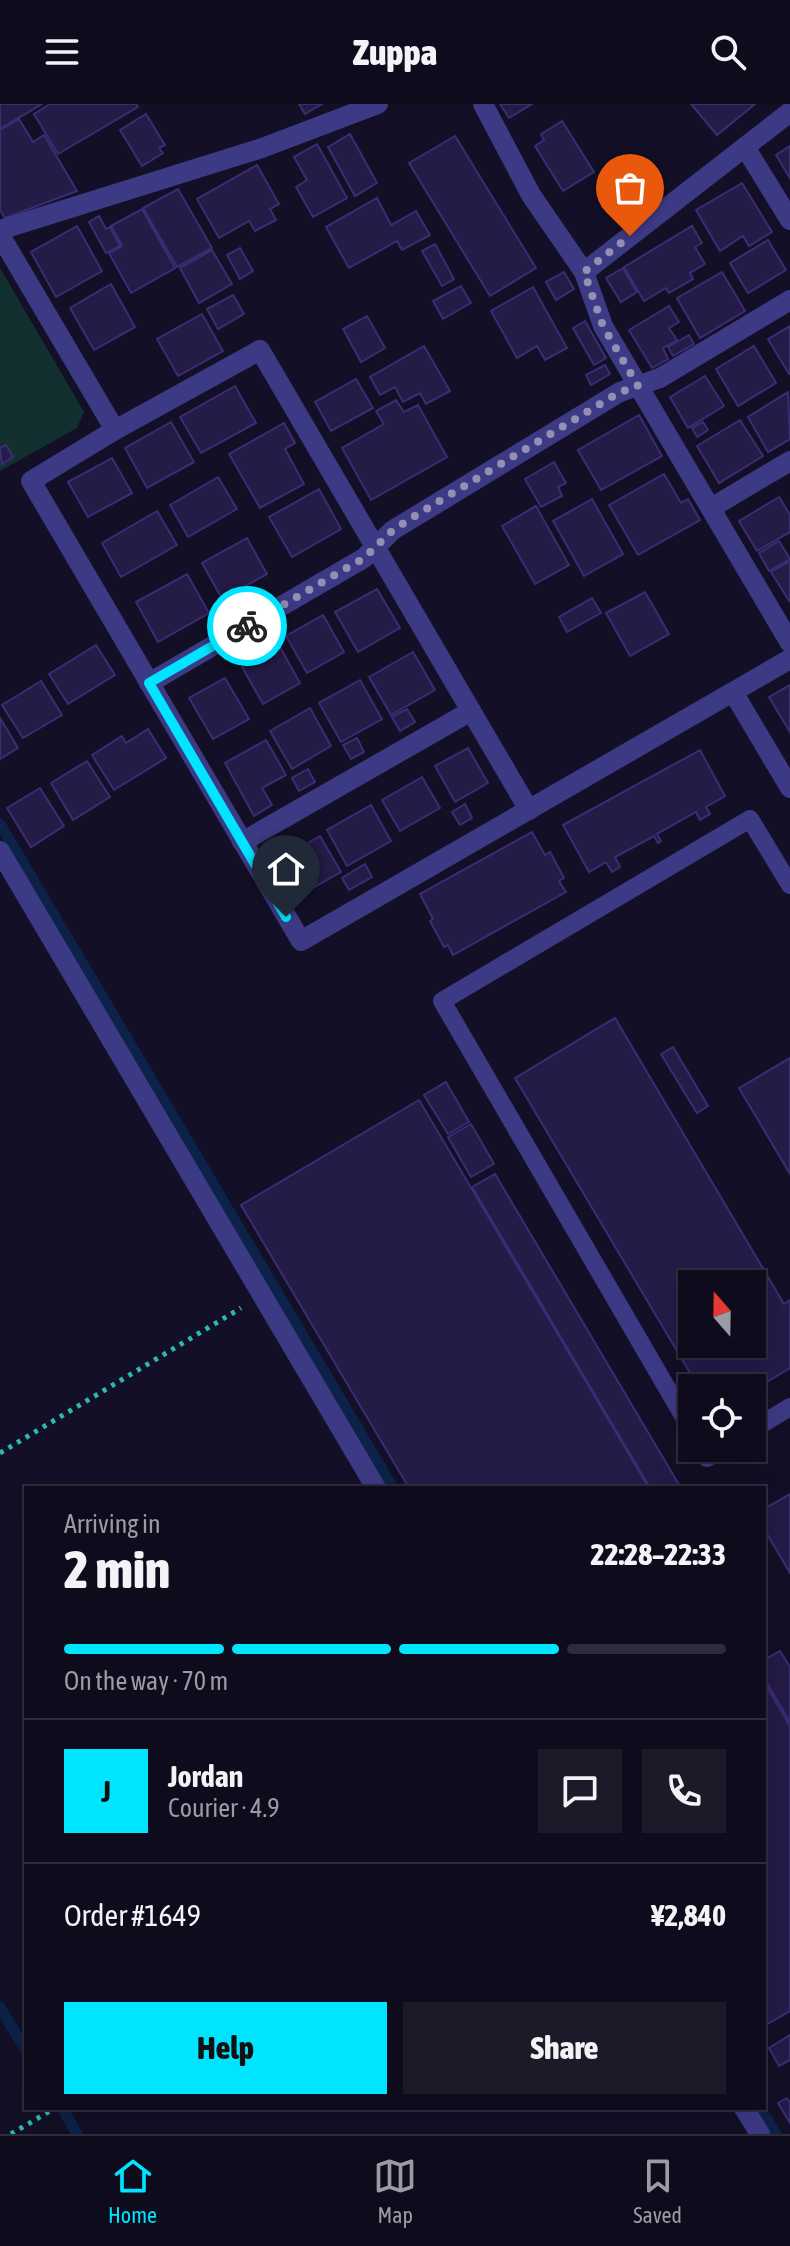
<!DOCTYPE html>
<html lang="en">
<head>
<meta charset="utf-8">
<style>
	:root { --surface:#0e0b1c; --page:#1c1929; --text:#f1f3f6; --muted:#9b9ba3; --line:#2e2b3b; --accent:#00e5ff }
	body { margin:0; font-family:"Asap Condensed",sans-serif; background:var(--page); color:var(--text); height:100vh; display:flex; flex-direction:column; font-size:30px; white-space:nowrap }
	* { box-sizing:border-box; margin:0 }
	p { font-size:26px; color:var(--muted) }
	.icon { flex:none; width:44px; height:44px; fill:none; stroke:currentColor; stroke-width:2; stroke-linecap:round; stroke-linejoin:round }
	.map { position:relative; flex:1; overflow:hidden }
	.drawer { position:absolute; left:24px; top:1382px; width:742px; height:624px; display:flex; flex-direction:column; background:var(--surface); border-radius:0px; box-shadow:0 8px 32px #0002,0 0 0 2px var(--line) }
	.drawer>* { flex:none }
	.needle { width:52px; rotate:340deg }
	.controls { position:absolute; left:678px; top:1166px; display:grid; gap:16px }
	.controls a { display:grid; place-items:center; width:88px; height:88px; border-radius:0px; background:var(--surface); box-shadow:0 8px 32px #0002,0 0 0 2px var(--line); font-size:40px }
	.pin { position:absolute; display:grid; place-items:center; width:68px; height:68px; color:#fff; margin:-82px -34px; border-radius:50% 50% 50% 0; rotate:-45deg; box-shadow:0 0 8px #0007 }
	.pin .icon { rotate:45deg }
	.courier { position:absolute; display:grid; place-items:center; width:80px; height:80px; margin:-40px; border:6px solid #00e5ff; border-radius:50%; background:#fff; color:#222; box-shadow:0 2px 10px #0007 }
	.head em { font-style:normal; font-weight:800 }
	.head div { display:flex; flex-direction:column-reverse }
	.head { display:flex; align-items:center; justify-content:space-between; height:136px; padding:0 40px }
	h1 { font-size:52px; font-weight:800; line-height:60px }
	.bar { display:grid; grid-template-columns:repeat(4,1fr); gap:12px 8px; align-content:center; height:96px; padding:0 40px }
	.bar i { height:10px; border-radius:6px; background:var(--line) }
	.bar .on { background:var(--accent) }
	.bar p { grid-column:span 4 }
	.line { display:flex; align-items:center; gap:20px; padding:0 40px; border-top:2px solid var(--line) }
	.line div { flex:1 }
	.round { display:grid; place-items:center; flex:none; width:84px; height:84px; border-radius:0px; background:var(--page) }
	.action { display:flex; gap:16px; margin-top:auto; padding:16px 40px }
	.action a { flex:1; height:92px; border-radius:0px; background:var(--accent); color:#111; font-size:32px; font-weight:800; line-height:92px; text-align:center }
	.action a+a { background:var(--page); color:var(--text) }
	header { display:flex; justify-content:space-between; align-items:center; height:104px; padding:0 40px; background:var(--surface); font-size:36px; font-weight:800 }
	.tabs { display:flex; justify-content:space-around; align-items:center; height:112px; border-top:2px solid var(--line); background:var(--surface); font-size:22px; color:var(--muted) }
	.tabs a { display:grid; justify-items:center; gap:4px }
	.tabs .on { color:var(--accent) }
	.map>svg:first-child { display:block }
</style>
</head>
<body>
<header><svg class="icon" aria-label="menu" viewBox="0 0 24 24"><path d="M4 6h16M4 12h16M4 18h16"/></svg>Zuppa<svg class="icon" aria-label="search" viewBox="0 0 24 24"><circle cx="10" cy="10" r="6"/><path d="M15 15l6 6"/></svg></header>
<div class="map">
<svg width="790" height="2030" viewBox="0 0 790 2030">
	<rect width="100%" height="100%" fill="#130f26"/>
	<path fill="#12302f" d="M0,164l84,144 -7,16 -77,43z"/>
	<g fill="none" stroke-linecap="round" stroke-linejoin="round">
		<g stroke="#0c2248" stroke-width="11">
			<path d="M0,720l393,664"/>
			<path d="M0,1903l26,44"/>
			<path d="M760,2004l16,26"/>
			<path d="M65,2009l12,21"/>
		</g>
	</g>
	<g fill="#241b47" stroke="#3b2d73" stroke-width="2" fill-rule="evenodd">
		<path d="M0,0h42l-42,25z"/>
		<path d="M50,0h86l2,3 -80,47 -24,-40z"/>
		<path d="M299,0h23l-17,10z"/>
		<path d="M500,0h32l-23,14z"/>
		<path d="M691,0h64l-38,31z"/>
		<path d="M146,10l19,31 -6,3 4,5 -21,13 -22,-36z"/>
		<path d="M19,15l14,23 11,-7 33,56 -72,27 -5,-8v-80z"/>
		<path d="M562,17l32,51 -31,19 -28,-45 9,-6 -3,-6z"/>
		<path d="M350,30l27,49 -22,13 -27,-49z"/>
		<path d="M455,32l81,132 -46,28 -81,-133z"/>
		<path d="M317,40l30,54 -34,19 -17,-30 11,-7 -13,-23z"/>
		<path d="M790,42v32l-14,-23z"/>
		<path d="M257,61l22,39 -9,5 6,11 -21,11 -6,-10 -30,17 -22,-39z"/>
		<path d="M742,79l30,49 -23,14 -6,-10 -23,15 -24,-41z"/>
		<path d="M178,85l34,59 -35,19 -34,-59z"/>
		<path d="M377,94l14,27 25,-14 14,24 -28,15 -5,-9 -48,27 -23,-41z"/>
		<path d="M142,105l33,59 -44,25 -22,-40 13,-7 -11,-20z"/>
		<path d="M99,112l7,13 4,-2 10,19 -14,7 -17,-31z"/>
		<path d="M77,122l25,45 -46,26 -25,-45z"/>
		<path d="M692,122l10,17 -7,4 10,17 -15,9 3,6 -24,14 -3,-5 -22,13 -20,-34z"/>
		<path d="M768,136l18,30 -38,23 -18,-30z"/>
		<path d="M435,140l19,35 -12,7 -20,-35z"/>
		<path d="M240,144l13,23 -13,8 -13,-24z"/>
		<path d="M212,146l20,34 -33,19 -19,-35z"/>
		<path d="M623,164l14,24 -16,10 -15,-24z"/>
		<path d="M564,168l10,17 -18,11 -10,-18z"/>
		<path d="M722,168l23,39 -45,27 -23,-40z"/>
		<path d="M111,180l24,43 -41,23 -24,-42z"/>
		<path d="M461,182l10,17 -28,16 -10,-18z"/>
		<path d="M533,183l34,61 -22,12 -8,-14 -20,12 -26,-47z"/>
		<path d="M233,191l11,19 -26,15 -11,-20z"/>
		<path d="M669,202l10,16 -10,6 8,12 -14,8 5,11 -16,9 -23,-38z"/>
		<path d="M202,210l21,37 -45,25 -21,-37z"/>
		<path d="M367,212l18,32 -24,14 -18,-33z"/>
		<path d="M585,217l21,37 -12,7 -21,-37z"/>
		<path d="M790,222v47l-1,1 -21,-35z"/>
		<path d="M689,231l5,9 -21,12 -5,-9z"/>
		<path d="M424,242l26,45 -24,13 -6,-11 -17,9 -8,-15 -15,8 -10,-18z"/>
		<path d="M754,242l22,37 -38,23 -22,-37z"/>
		<path d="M605,261l5,9 -19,11 -5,-10z"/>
		<path d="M705,272l19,30 -36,22 -18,-31z"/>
		<path d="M356,275l17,29 -42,23 -16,-29z"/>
		<path d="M235,282l21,37 -55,30 -21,-36z"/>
		<path d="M788,288l2,47 -22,13 -20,-35z"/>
		<path d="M396,296l8,12 14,-7 29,52 -76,43 -29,-52 42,-24 -8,-13z"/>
		<path d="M639,311l23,41 -61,34 -23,-40z"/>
		<path d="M740,316l23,36 -44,27 -22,-37z"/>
		<path d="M171,318l23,40 -47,26 -22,-40z"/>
		<path d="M703,318l5,8 -11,7 -5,-9z"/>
		<path d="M284,319l11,20 -10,6 19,35 -44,24 -31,-54z"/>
		<path d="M6,341l7,12 -11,7 -2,-16z"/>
		<path d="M112,354l20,35 -44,24 -20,-35z"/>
		<path d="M554,358l12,21 -8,4 4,9 -21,11 -16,-28z"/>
		<path d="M664,370l17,29 7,-4 12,21 -62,35 -29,-50z"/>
		<path d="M218,373l19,32 -49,28 -18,-32z"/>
		<path d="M319,385l22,40 -49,28 -23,-40z"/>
		<path d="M779,393l11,18v17l-33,19 -18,-30z"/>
		<path d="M592,395l31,55 -39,22 -31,-55z"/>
		<path d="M536,402l33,59 -34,19 -33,-58z"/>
		<path d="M157,407l20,34 -56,32 -19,-34z"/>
		<path d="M247,434l20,36 -45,25 -20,-36z"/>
		<path d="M779,437l11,18 -21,12 -10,-18z"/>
		<path d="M790,457v39l-1,1 -18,-29z"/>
		<path d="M187,470l22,39 -51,29 -22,-40z"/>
		<path d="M377,485l23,39 -42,24 -23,-40z"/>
		<path d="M645,488l24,42 -39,22 -24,-43z"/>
		<path d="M592,494l9,15 -34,19 -8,-15z"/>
		<path d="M227,500l5,9 -8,5 -6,-10z"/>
		<path d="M323,511l21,37 -37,21 -21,-37z"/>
		<path d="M96,541l19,30 -47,29 -19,-30z"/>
		<path d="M280,543l20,36 -37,21 -21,-37z"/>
		<path d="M413,548l22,38 -44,25 -22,-38z"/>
		<path d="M225,574l24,41 -36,20 -24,-41z"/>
		<path d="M360,576l22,39 -41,23 -22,-39z"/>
		<path d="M41,577l21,34 -39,23 -21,-33z"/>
		<path d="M790,581v47l-21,-35z"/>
		<path d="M310,604l21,38 -39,23 -22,-38z"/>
		<path d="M407,605l8,13 -15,9 -8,-14z"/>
		<path d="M0,614l18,30 -18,11z"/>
		<path d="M148,625l18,29 -52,32 -22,-35 30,-19 4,7z"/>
		<path d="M357,634l7,14 -13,7 -8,-14z"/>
		<path d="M266,636l20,35 -24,13 10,17 -18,11 -29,-53z"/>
		<path d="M468,644l20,35 -33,19 -20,-36z"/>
		<path d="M700,646l25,46 -19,11 4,7 -10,6 -4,-8 -39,22 4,7 -3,2 -4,-7 -39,21 5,10 -8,5 -6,-10 -17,10 -26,-47z"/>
		<path d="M87,657l23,36 -37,23 -22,-37z"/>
		<path d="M308,665l7,13 -16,9 -7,-13z"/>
		<path d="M422,673l18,31 -40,23 -18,-31z"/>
		<path d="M40,684l24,38 -33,21 -24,-39z"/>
		<path d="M465,700l7,14 -12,7 -8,-13z"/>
		<path d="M371,701l20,36 -44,25 -20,-36z"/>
		<path d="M532,728l13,23 5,-3 14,26 -5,3 7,11 -113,63 -5,-10 -4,2 -14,-26 3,-2 -13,-25z"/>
		<path d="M320,732l21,36 -39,22 -21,-36z"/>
		<path d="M365,760l7,13 -23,13 -7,-12z"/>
		<path d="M615,914l169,286 6,-4v68l-38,23v-3h-53l-184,-310zM692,1180h60v60h-60z"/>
		<path d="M673,943l35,59 -11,7 -36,-59z"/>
		<path d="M790,954v116l-51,-86z"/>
		<path d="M446,978l23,40 -21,12 -24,-39z"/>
		<path d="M419,996l230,388h-240l-168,-283z"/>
		<path d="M471,1020l23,40 -23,13 -23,-40z"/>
		<path d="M495,1070l186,314h-31l-178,-301z"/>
		<path d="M790,1390v79l-26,-44v-20z"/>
		<path d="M780,1547l10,16v55l-26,-44v-18z"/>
		<path d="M764,1578l26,44v285l-26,15z"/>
		<path d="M790,1931v25l-11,6 -10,-18z"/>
		<path d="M787,1994l3,5v20l-12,-20z"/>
	</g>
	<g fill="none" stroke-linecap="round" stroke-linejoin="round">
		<g stroke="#2fb8b0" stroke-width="5" stroke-dasharray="4 6" stroke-linecap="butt">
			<path d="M0,1349l241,-145"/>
			<path d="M11,2030l44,-26"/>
		</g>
		<g stroke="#3d3a85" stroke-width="18">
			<path d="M752,1326l38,-23"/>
			<path d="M692,1327l-250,-430 308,-182 40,66"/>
			<path d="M702,1344l5,10 16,-10"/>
		</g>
		<g stroke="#3d3a85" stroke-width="20">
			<path d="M483,0l48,91 53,77 206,-160"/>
			<path d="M745,43l45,73"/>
			<path d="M0,126l262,-82 116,-44"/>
			<path d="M0,131l115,195 -84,51 270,460 489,-282"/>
			<path d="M584,168l19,54 187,317"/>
			<path d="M115,326l145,-80 269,460"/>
			<path d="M711,404l79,-47"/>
			<path d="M149,579l215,-125 29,-28 227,-138 40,-14 130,-78"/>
			<path d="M733,588l57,96"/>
			<path d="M242,738l229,-131"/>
			<path d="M0,747l376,637"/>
			<path d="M744,2004l16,26"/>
		</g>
	</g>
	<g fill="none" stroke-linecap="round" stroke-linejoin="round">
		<path stroke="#948fb3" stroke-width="8" stroke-dasharray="0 14.4" d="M247,522l117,-68 29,-28 25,-16 202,-122 18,-6 -35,-60 -19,-54 46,-36"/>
		<path stroke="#00e5ff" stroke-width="10" d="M247,522l-98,57 137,234"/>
	</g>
</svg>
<div class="controls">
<a><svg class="needle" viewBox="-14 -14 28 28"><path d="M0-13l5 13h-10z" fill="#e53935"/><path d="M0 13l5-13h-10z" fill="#9b9ba3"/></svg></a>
<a><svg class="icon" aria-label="locate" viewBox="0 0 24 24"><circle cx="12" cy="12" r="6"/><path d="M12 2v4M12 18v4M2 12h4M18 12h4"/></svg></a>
</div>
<div class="pin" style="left:630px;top:132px;background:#ea580c"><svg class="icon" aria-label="bag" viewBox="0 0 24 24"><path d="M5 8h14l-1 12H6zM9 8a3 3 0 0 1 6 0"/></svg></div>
<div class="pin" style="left:286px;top:813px;background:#1f2937"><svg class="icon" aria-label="home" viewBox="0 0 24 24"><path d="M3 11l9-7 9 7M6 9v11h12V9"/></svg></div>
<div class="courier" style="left:247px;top:522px"><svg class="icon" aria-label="bike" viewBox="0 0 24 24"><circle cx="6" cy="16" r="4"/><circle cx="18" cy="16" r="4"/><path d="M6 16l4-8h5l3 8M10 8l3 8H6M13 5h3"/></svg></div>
<section class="drawer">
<div class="head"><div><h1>2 min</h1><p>Arriving in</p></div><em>22:28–22:33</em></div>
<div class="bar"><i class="on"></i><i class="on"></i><i class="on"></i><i></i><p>On the way · 70 m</p></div>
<div class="line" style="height:144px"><b class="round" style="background:var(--accent);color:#111">J</b><div><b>Jordan</b><p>Courier · 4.9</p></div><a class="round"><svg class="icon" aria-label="chat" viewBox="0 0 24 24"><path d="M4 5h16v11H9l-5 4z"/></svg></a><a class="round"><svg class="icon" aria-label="phone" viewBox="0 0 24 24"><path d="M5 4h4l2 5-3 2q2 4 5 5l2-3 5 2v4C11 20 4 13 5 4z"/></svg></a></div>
<div class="line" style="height:104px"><div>Order #1649</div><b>¥2,840</b></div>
<div class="action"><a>Help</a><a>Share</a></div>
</section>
</div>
<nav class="tabs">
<a class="on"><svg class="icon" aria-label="home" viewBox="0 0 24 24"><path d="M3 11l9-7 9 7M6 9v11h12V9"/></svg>Home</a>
<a><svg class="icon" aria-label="map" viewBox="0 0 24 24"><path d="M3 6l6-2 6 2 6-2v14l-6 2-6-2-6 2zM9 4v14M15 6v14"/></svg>Map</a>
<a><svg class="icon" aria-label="saved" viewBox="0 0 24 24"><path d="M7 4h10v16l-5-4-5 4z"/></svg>Saved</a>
</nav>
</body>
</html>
